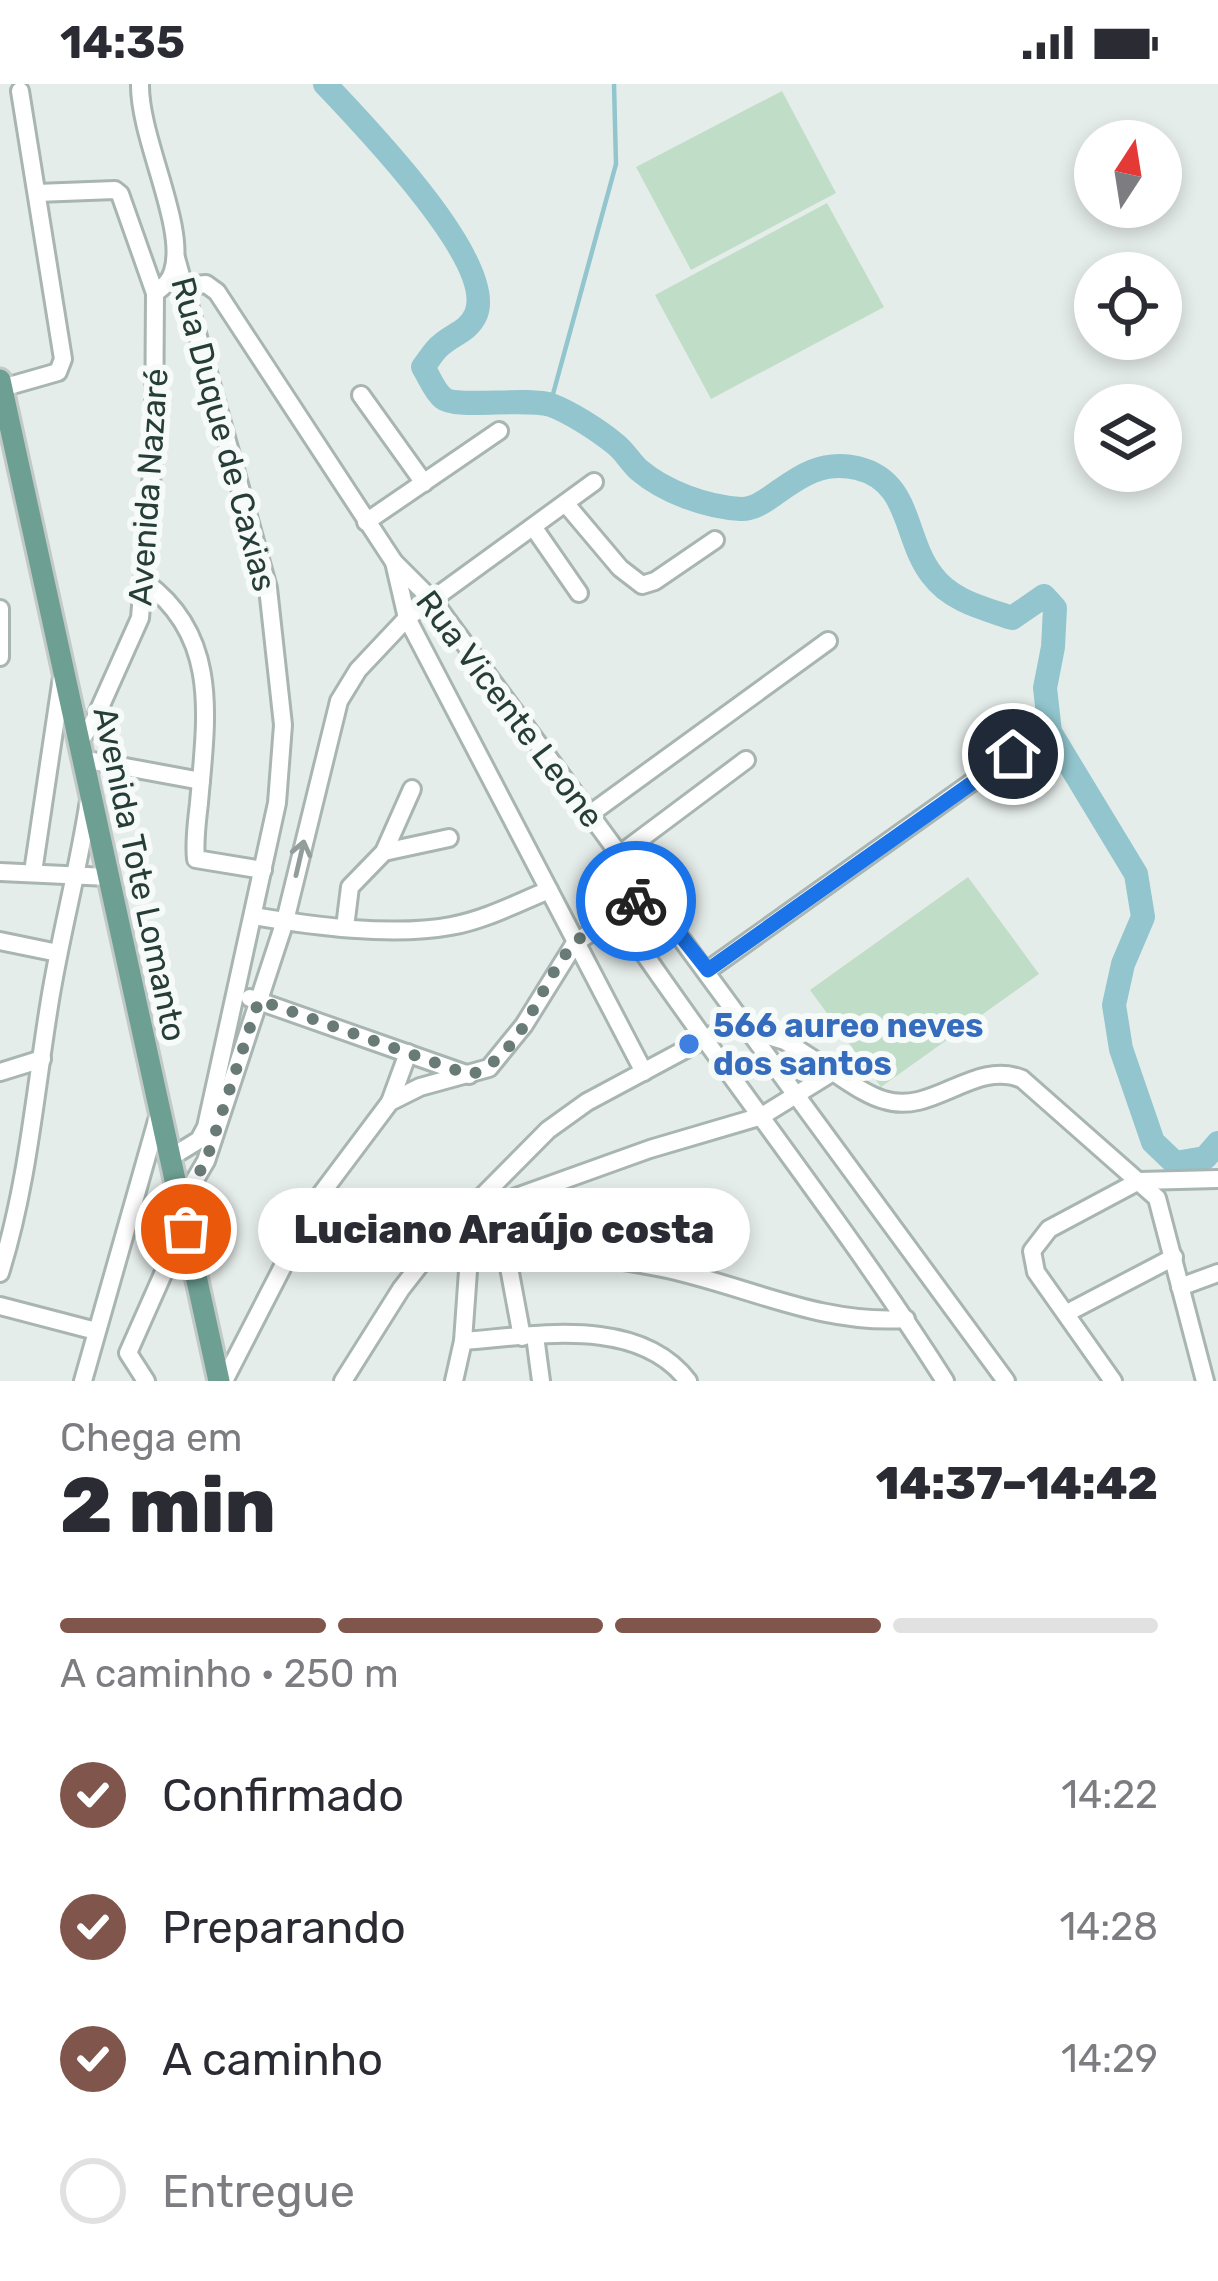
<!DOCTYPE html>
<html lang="pt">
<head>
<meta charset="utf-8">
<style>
	:root { --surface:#fff; --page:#f2f2f3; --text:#2b2b33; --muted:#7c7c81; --line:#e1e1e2; --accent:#80554b }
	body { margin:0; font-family:Rubik,sans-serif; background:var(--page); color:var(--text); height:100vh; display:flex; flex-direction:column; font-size:45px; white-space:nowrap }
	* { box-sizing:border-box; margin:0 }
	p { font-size:39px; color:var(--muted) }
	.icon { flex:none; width:66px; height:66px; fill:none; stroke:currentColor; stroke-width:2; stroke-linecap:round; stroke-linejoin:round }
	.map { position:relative; height:1297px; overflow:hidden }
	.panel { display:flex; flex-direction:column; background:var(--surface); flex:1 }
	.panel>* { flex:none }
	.needle { width:78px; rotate:12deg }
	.fabs { position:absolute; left:1074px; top:36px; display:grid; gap:24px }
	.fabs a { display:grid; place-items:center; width:108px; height:108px; border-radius:50%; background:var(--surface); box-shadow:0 6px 18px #0003; font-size:60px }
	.pin { position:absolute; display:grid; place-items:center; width:102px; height:102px; color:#fff; margin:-51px; border:6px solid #fff; border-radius:50%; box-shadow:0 3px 12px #0007 }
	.courier { position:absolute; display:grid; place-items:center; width:120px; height:120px; margin:-60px; border:9px solid #1a73e8; border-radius:50%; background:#fff; color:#222; box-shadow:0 3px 15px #0007 }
	.bubble { position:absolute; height:84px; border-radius:42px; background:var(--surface); box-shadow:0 6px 18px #0003; font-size:39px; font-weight:800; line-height:84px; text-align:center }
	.summary em { font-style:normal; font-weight:800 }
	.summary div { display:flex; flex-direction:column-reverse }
	.summary { display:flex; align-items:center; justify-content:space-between; height:204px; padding:0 60px }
	h1 { font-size:78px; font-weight:800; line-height:90px }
	.bar { display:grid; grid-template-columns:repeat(4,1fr); gap:18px 12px; align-content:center; height:144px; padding:0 60px }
	.bar i { height:15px; border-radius:9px; background:var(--line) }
	.bar .on { background:var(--accent) }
	.bar p { grid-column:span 4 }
	ol { padding:0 60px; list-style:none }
	li { display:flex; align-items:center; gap:36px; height:132px }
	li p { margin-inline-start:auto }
	li .icon { padding:12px; border-radius:50%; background:var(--accent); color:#fff; stroke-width:4 }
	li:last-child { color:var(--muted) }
	li i { width:66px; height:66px; border:6px solid var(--line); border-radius:50% }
	.status { display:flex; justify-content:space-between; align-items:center; height:84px; padding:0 60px; background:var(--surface); direction:ltr }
	.status svg { height:33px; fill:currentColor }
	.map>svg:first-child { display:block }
</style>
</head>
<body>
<div class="status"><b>14:35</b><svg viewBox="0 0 49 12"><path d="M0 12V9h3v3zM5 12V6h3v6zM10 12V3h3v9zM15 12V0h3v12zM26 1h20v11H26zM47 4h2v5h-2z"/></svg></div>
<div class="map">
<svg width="1218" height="1297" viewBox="0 0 1218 1297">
	<rect width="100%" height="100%" fill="#e5edea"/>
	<g fill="#c0ddc8">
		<path d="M782,7l54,102 -145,77 -55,-103z"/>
		<path d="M827,119l57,104 -173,92 -56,-104z"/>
		<path d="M968,793l71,97 -158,113 -71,-97z"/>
	</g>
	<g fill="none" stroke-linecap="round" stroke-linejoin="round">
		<path stroke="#92c5ce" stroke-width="4.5" d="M550,321l66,-241 -2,-80"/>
		<path stroke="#92c5ce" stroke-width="24" d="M325,0c36,38 172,178 151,230 -7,17 -23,20 -35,31 -7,5 -12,15 -18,22 6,9 11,24 20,31 13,11 83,-1 108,7 19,7 47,25 63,38 10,7 16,19 25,27 26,22 67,37 102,39 32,1 58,-54 116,-41 55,13 46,70 75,107 19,26 51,33 80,43l32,-22 11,12 -2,39 -8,41 5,44 86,142 7,43 -20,47 -9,41 7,44 32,93 22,21 30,-5 13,-15"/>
		<g stroke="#a8b5b1" stroke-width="22">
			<g id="minor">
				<path d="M37,109l78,-3 5,4 35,99"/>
				<path d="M183,202l23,-2 11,8 177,270 13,56 237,454"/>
				<path d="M2,304l56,-16 5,-13 -43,-268"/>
				<path d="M361,311l63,88"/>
				<path d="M566,420l54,64 22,17 13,-4 60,-41"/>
				<path d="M366,438l133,-91"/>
				<path d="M534,444l45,65"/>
				<path d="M394,478l40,40 572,779"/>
				<path d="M145,498c76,55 61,138 54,221 -2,18 -5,38 -3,56l67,11"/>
				<path d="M0,525v48"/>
				<path d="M78,659l15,-20 47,-105 14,-171 1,-154c8,-6 15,-11 18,-22 14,-44 -34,-133 -33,-187"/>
				<path d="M82,675l119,22"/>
				<path d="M590,730l238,-173"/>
				<path d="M384,768l65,-14"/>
				<path d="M619,771l127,-95"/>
				<path d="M0,788l108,5"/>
				<path d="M33,788l29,-195"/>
				<path d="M617,830c106,158 226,306 328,467"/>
				<path d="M253,832c59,10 139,21 198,10 34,-6 66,-23 98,-36"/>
				<path d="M345,843l5,-40 34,-35 28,-63"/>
				<path d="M0,857l58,12"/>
				<path d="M708,886l305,-217"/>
				<path d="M250,914l219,77"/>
				<path d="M751,947l34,10 48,31"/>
				<path d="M0,988l42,-13"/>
				<path d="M390,1018l18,-49"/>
				<path d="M168,1075l31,-19 7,-13 71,-324 6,-78 -15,-137 -92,-330"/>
				<path d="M180,1121l26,-44 79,-240 54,-220 19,-31 49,-52 187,-136"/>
				<path d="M463,1132l187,-67 112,-33 71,-44c16,10 33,23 51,28 49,16 90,-41 138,-21l135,119 48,183"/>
				<path d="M440,1155c74,9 148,14 222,29 83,17 157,57 244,51"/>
				<path d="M505,1162l17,91"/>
				<path d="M0,1189c28,-89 35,-182 50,-273 11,-68 29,-133 39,-200"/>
				<path d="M1180,1203l38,-14"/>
				<path d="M0,1222l96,25"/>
				<path d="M1067,1229l107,-56"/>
				<path d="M535,1252l6,45"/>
				<path d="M463,1257c71,-5 175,-26 225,40"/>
				<path d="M83,1297l75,-264"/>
				<path d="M146,1297l-18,-28 47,-106"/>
				<path d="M224,1297l94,-183 72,-96 30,-15 69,-19 35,-43 51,-82 73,-49"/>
				<path d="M343,1297l58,-92 39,-50 108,-109 39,-28 155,-83"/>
				<path d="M454,1297l9,-40 7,-98"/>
				<path d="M1113,1297l-77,-109 -4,-21 17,-22 90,-48 79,-2"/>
			</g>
		</g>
		<g stroke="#c2c9c7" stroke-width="27">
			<path id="major" d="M0,296l219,1001"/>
		</g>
		<use href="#minor" stroke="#fff" stroke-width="16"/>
		<use href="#major" stroke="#6d9f92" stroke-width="21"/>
	</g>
	<defs><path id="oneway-shaft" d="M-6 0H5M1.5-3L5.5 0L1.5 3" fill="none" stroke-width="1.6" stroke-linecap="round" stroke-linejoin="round" transform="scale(3)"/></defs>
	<use stroke="#929e9b" href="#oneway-shaft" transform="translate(300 774) rotate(-77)"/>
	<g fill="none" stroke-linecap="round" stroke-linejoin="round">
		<path stroke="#697b76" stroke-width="12" stroke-dasharray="0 21.6" d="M186,1145l-6,-24 26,-44 53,-161 211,75c56,-21 67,-90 104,-131 15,-17 43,-30 62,-43"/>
		<path stroke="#1a73e8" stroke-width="15" d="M636,817l12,-7 60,76 305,-216"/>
	</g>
	<circle fill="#3f7fe0" stroke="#f6faf8" stroke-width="4.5" cx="689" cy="960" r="12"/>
	<g text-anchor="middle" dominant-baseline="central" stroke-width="12" stroke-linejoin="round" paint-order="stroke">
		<g font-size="33" fill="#263e37" stroke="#f6faf8">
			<text transform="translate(224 350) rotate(75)">Rua Duque de Caxias</text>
			<text transform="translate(148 403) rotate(-86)">Avenida Nazaré</text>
			<text transform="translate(510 625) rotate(53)">Rua Vicente Leone</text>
			<text transform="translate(140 790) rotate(78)">Avenida Tote Lomanto</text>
		</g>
		<g font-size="33" font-weight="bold" fill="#366cbe" stroke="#f6faf8" text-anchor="start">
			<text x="713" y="941">566 aureo neves<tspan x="713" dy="38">dos santos</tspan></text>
		</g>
	</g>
</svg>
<div class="fabs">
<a><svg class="needle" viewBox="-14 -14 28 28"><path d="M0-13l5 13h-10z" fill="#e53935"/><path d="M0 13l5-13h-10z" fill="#7c7c81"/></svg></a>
<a><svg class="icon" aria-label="locate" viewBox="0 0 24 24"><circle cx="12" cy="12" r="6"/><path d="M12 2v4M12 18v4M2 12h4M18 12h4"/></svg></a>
<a><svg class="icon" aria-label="layers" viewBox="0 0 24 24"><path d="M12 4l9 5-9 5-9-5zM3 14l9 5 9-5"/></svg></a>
</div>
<div class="pin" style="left:186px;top:1145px;background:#ea580c"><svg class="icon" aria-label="bag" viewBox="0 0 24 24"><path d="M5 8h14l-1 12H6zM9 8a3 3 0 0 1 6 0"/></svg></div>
<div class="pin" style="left:1013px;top:670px;background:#1f2937"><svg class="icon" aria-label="home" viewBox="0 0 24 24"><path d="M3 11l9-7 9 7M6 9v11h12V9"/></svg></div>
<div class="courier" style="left:636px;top:817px"><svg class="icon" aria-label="bike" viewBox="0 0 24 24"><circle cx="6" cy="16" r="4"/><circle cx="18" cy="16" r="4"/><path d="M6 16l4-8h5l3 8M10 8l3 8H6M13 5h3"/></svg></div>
<div class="bubble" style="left:258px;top:1104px;width:492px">Luciano Araújo costa</div>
</div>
<section class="panel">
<div class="summary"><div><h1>2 min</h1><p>Chega em</p></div><em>14:37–14:42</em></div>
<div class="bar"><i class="on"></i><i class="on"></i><i class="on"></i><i></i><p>A caminho · 250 m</p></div>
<ol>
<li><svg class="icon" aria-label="check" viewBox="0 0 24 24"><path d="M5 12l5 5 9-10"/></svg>Confirmado<p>14:22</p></li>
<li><svg class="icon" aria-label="check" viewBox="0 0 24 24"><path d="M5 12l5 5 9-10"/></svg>Preparando<p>14:28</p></li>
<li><svg class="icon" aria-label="check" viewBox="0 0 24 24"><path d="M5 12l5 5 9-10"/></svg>A caminho<p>14:29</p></li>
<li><i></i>Entregue</li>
</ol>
</section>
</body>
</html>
